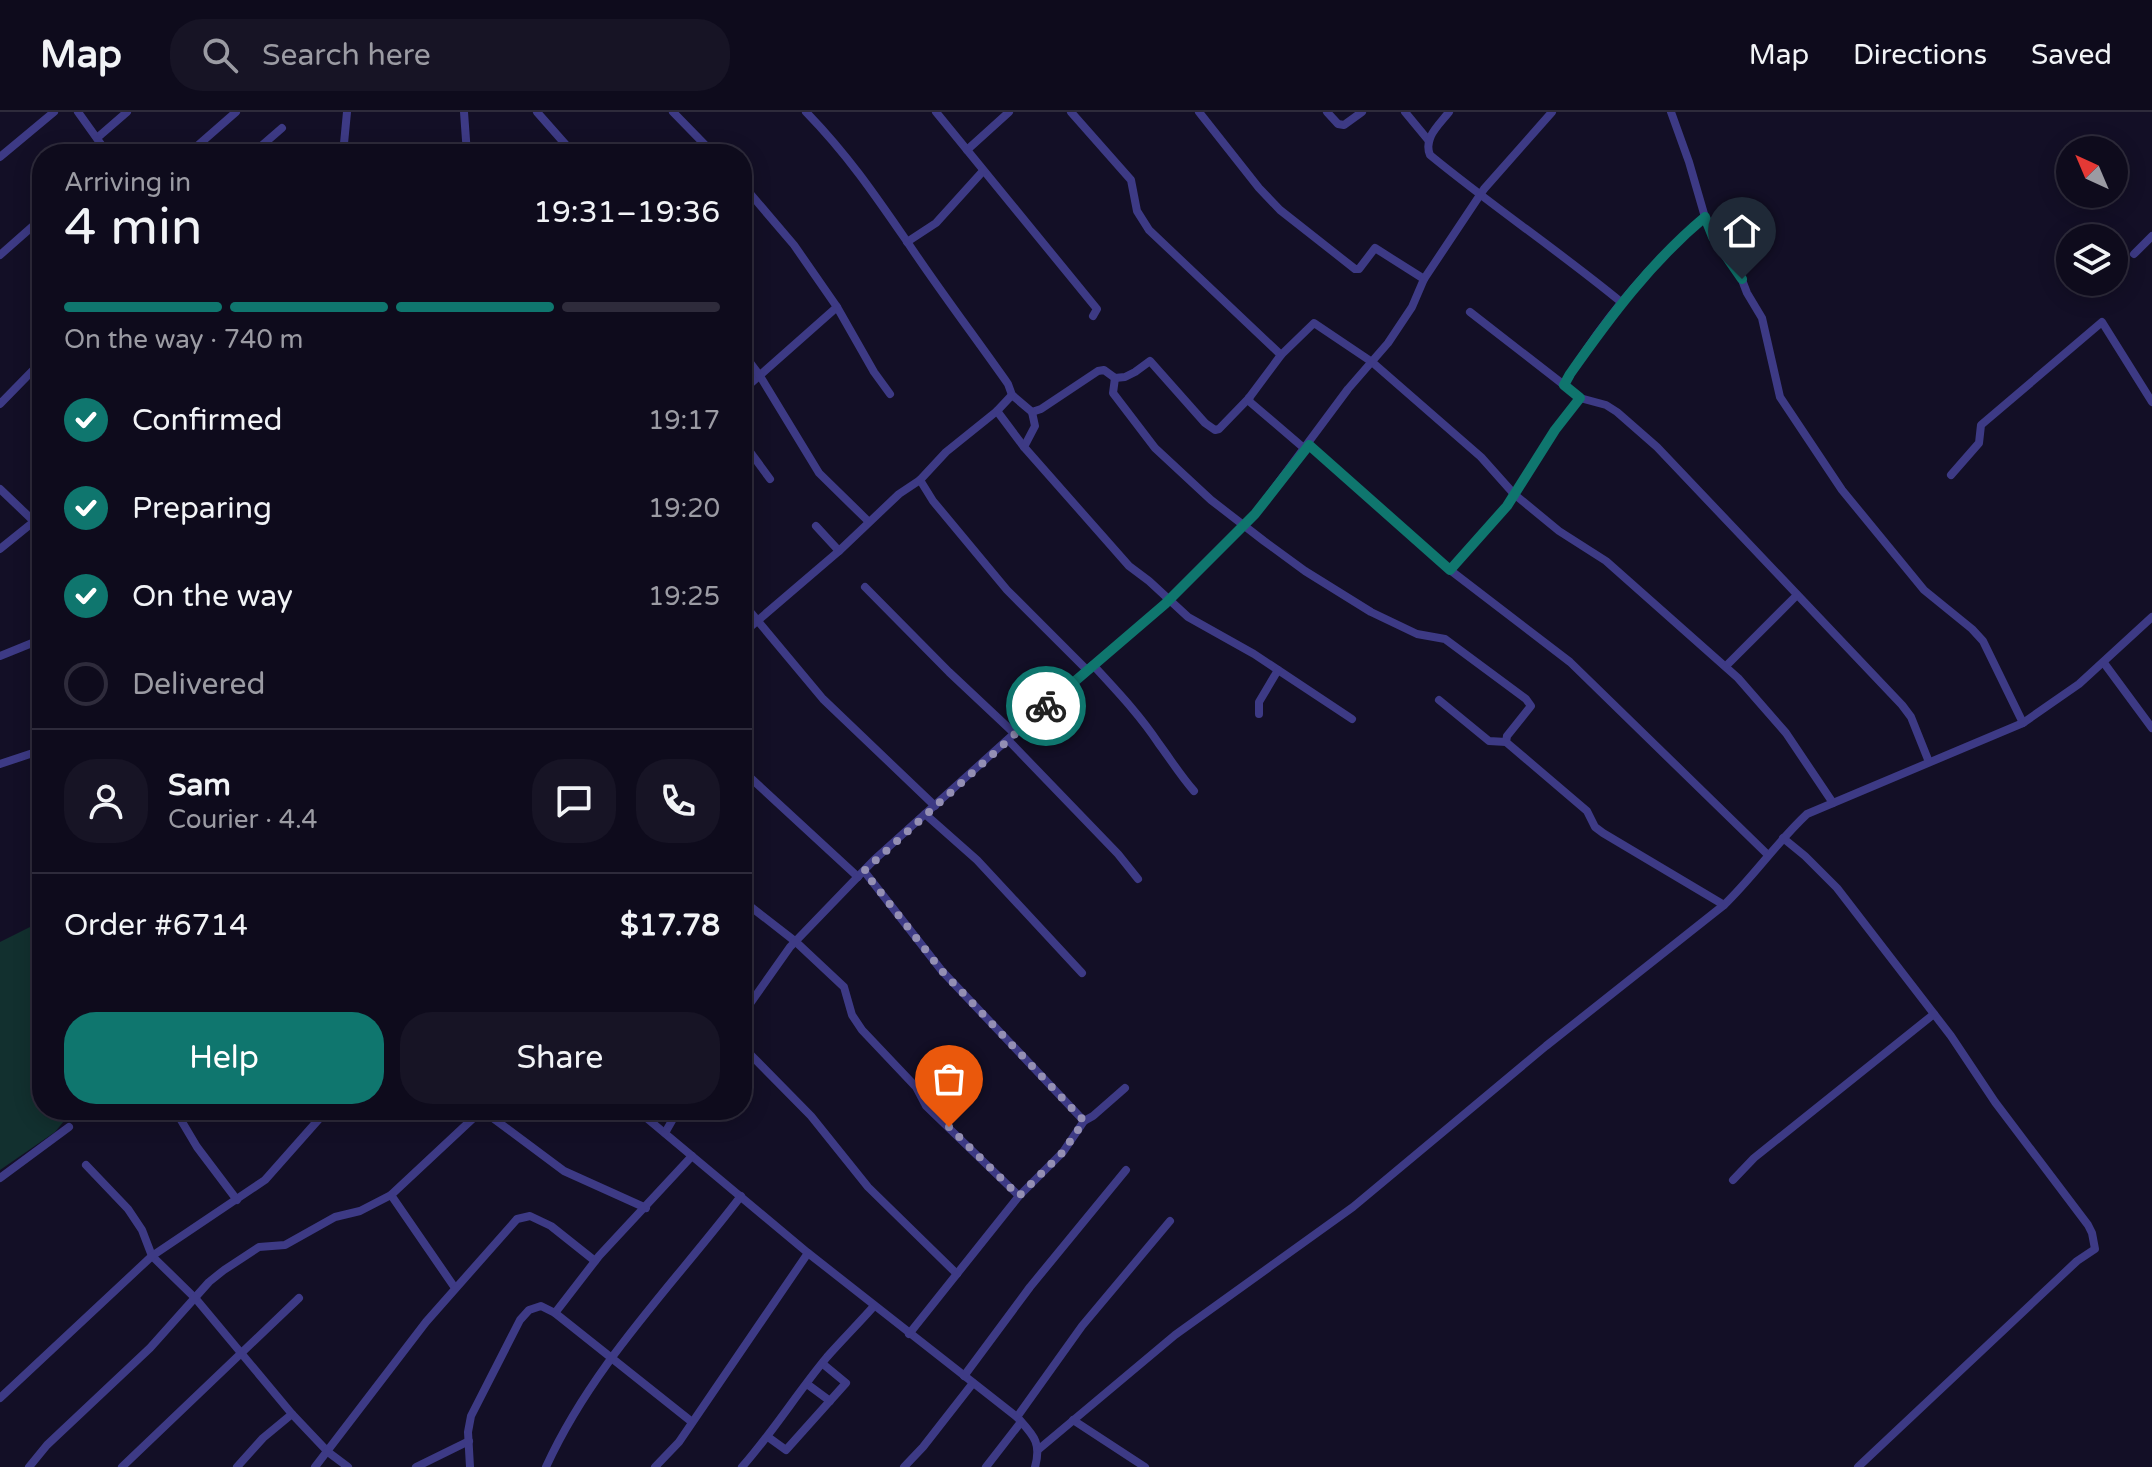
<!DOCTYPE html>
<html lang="en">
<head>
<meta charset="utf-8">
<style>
	:root { --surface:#0e0b1c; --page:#171425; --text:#f1f3f6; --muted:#9b9ba3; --line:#2e2b3b; --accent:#0f766e }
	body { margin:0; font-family:"Varela Round",sans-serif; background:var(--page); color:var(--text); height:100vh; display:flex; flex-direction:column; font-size:30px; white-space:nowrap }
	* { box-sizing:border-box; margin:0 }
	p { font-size:26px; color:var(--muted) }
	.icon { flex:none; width:44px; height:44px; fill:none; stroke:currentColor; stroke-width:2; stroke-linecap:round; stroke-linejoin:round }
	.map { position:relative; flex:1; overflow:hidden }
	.drawer { position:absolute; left:32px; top:32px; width:720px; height:976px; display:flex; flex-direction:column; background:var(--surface); border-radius:32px; box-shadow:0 4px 20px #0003,0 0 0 2px var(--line) }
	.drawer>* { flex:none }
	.needle { width:52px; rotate:316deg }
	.buttons { position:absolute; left:2056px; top:24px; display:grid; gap:16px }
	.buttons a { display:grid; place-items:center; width:72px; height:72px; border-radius:50%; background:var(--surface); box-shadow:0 4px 20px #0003,0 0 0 2px var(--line); font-size:40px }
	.pin { position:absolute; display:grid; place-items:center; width:68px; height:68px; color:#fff; margin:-82px -34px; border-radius:50% 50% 50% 0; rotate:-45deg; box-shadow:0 0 8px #0007 }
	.pin .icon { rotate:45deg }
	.courier { position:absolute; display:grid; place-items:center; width:80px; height:80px; margin:-40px; border:6px solid #0f766e; border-radius:50%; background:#fff; color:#222; box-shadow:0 2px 10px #0007 }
	.overview em { font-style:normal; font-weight:600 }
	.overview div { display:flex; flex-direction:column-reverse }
	.overview { display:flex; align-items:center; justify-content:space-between; height:136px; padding:0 32px }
	h1 { font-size:52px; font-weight:600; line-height:60px }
	.bar { display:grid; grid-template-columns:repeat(4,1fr); gap:12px 8px; align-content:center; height:96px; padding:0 32px }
	.bar i { height:10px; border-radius:6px; background:var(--line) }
	.bar .active { background:var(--accent) }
	.bar p { grid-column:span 4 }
	.line { display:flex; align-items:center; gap:20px; padding:0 32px; border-top:2px solid var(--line) }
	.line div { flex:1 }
	.round { display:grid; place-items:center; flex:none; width:84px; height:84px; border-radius:32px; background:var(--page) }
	ol { padding:0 32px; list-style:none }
	li { display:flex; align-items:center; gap:24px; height:88px }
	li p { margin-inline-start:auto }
	li .icon { padding:8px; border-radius:50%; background:var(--accent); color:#fff; stroke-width:4 }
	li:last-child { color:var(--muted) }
	li i { width:44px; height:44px; border:4px solid var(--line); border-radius:50% }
	.action { display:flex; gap:16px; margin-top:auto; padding:16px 32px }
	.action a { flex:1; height:92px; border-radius:32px; background:var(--accent); color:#fff; font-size:32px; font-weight:600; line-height:92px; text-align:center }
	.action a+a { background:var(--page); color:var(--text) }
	header { display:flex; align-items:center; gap:48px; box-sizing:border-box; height:112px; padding:0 40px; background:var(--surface); border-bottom:2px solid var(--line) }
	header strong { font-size:38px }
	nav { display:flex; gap:44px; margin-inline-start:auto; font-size:28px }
	.search { width:560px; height:72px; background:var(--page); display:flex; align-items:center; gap:20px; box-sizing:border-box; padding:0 28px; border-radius:32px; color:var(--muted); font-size:30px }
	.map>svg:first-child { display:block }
</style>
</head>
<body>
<header>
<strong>Map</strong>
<div class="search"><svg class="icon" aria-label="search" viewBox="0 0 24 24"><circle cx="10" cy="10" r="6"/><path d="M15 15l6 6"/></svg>Search here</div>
<nav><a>Map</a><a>Directions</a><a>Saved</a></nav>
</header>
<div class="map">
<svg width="2152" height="1355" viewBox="0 0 2152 1355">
	<rect width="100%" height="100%" fill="#130f26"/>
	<path fill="#12302f" d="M42,809v189h31l-18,22 -55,38v-228z"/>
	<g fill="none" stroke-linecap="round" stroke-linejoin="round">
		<g stroke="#3d3a85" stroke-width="8">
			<path d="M78,0l30,42"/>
			<path d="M464,0l3,42"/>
			<path d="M537,0l37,42"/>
			<path d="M673,0l41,42"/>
			<path d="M806,0c41,42 69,83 102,131 32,48 67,94 100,141l4,11 20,17 9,-3 57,-38 6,-1 11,8 10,-1 10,-5 15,-11 55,62 10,7 4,-1 30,-31 32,-43 -132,-125 -12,-19 -6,-31 -60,-68"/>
			<path d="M936,0l161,197 -4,7"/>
			<path d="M1199,0l60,76 21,22 75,59h4l16,-21 49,31"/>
			<path d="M1327,0l11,12 6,1 18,-13"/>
			<path d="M1405,0l24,29"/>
			<path d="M1449,0c-10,13 -26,26 -19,43 62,51 129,96 191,147"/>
			<path d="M1671,0l18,50 18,62 32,48 8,21 15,25 18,79 62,93 82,100 48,39 11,12 40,82"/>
			<path d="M97,26l30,-26"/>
			<path d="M967,38l42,-38"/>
			<path d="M188,42l48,-42"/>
			<path d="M252,42l30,-26"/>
			<path d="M343,42l4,-42"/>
			<path d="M0,45l54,-45"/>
			<path d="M742,72l52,61 43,62 -95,84"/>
			<path d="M1705,105c-55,47 -104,105 -141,168l16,13 26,7 11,7 40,35 245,258 9,12 18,45"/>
			<path d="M907,130l29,-19 47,-52"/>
			<path d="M2134,142l18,-18"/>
			<path d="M0,143l42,-37"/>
			<path d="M837,195l37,65 16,22"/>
			<path d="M1470,200l94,73"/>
			<path d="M742,240l18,24 59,97 49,48"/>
			<path d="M1281,243l33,-32 58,39 109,95 33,37 45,37 47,30 132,117 48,55 47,70"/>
			<path d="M1115,266l-2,15 42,55 56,52 53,41 41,30 66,41 46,22 28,5 81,60 5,7 -24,30 -1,6 81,69 8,16 8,6 121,72"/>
			<path d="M1249,286l1,4 55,47"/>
			<path d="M0,292l42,-43"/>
			<path d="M997,299l27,36"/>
			<path d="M1032,300l3,14 -11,21 105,119 20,15 39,36 66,37 98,65"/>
			<path d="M742,329l28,38"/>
			<path d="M1309,333l141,125 120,92 198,193"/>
			<path d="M1951,363l28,-32 2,-18 121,-103 50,80"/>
			<path d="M920,368l13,21 74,89 80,80"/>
			<path d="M0,377l42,40"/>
			<path d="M816,414l23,25"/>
			<path d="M0,437l42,-34"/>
			<path d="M1450,458l57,-64 48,-76 25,-32"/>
			<path d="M865,475l84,85 66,62"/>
			<path d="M742,490l81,97 112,107"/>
			<path d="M742,522l97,-83 60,-57 21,-14 26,-28 51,-41 15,-16"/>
			<path d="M0,544l42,-17"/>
			<path d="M2104,551l48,65"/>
			<path d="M1093,553c23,25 47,50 66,79 12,16 21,31 35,47"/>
			<path d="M1726,554l71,-71"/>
			<path d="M1439,588l50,41 17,1"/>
			<path d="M1259,602v-12l19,-32"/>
			<path d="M1008,628l110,114 20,25"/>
			<path d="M0,652l42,-14"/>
			<path d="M742,658l116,107"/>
			<path d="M925,702l52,46 105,113"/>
			<path d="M1783,726l22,18 32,32 114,148 44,66 93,123 4,8 3,16 -18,12 -219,206"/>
			<path d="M864,759l78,100 142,150"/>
			<path d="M742,788l54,42 48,45 8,28 10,15 54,57 10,19 93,90"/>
			<path d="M742,903l48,-68 84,-87 163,-147 128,-109 90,-90 93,-125 40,-46 24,-36 12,-28 60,-90 68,-77"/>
			<path d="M742,934l69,70 57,71 89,87"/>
			<path d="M175,998l22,37 40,53"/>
			<path d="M482,998l82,61 82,37"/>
			<path d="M637,998l171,143 209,164c16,18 25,25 18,50"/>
			<path d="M665,1021l13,-23"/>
			<path d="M86,1053l42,44 14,21 10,26 44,43 96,115 36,38 20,15"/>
			<path d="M0,1066l69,-51"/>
			<path d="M1733,1068l21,-22 180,-144"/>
			<path d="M391,1083l64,93"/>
			<path d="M555,1201l137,109"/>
			<path d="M909,1222l110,-138 44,-44 21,-31 9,-5 32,-28"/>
			<path d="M964,1264l66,-89 96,-117"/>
			<path d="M807,1272l23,17"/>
			<path d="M0,1286l152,-142 113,-76 62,-70"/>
			<path d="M1017,1305l65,-91 88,-105"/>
			<path d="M1073,1308l72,47"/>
			<path d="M768,1325l18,13 60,-67 -23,-19"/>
			<path d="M1039,1337l136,-114 178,-128 193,-161 178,-141c30,-29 53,-63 83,-91l216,-91 56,-39 73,-67"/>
			<path d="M29,1355l18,-22 103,-97 59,-66 15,-12 35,-23 26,-2 50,-28 25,-6 31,-16 91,-85"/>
			<path d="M122,1355l177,-169"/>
			<path d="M237,1355l26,-29 29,-24"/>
			<path d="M315,1355l111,-145 91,-103 13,-3 21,10 44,35"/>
			<path d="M416,1355l53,-26"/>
			<path d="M470,1355l-2,-35 3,-16 49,-96 9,-10 12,-4 14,7 44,-57 93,-100"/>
			<path d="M546,1355c47,-103 127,-182 195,-271"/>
			<path d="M655,1355l24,-25 129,-189"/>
			<path d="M742,1355c31,-35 55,-74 85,-110 15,-17 32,-34 47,-51"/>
			<path d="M904,1355l19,-20 50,-64"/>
			<path d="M986,1355l35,-45"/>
		</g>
	</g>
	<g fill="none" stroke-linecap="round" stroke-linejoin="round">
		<path stroke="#948fb3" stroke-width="8" stroke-dasharray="0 14.4" d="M949,1015l70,69 44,-44 21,-31 -142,-150 -78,-100 182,-165"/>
		<path stroke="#0f766e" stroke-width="10" d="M1046,594l119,-102 90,-90 54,-69 141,125 57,-64 48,-76 25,-32 -16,-13 6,-11c40,-57 81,-112 135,-157l8,20 29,42"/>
	</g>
</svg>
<div class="buttons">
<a><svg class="needle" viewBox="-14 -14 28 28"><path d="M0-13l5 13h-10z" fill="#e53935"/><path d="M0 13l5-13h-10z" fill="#9b9ba3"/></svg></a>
<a><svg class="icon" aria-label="layers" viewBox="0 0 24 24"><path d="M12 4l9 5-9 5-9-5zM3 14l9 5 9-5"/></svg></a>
</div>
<div class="pin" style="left:949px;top:1015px;background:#ea580c"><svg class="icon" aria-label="bag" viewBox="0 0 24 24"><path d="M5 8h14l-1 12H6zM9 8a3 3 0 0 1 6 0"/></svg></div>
<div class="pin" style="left:1742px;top:167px;background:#1f2937"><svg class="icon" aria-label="home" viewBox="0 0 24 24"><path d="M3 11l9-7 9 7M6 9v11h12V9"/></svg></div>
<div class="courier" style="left:1046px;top:594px"><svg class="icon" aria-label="bike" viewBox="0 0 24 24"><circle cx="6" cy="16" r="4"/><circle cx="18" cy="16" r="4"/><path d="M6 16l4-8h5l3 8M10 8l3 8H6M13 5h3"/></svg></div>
<section class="drawer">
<div class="overview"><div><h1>4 min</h1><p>Arriving in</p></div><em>19:31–19:36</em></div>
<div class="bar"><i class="active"></i><i class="active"></i><i class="active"></i><i></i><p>On the way · 740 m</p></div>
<ol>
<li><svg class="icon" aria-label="check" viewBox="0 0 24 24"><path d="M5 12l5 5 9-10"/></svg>Confirmed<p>19:17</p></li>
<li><svg class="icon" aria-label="check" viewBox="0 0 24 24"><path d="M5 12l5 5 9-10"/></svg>Preparing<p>19:20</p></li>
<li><svg class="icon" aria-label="check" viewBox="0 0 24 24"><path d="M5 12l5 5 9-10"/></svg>On the way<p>19:25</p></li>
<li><i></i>Delivered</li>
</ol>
<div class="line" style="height:144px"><a class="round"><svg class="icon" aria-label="person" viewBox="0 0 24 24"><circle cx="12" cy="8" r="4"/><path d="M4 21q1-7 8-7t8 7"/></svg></a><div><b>Sam</b><p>Courier · 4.4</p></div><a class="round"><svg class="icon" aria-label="chat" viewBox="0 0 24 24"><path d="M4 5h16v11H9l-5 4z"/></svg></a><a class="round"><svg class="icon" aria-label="phone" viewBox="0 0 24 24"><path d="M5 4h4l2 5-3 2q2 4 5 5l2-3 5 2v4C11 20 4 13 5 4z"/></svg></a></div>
<div class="line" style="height:104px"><div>Order #6714</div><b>$17.78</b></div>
<div class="action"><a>Help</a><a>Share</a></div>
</section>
</div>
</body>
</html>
